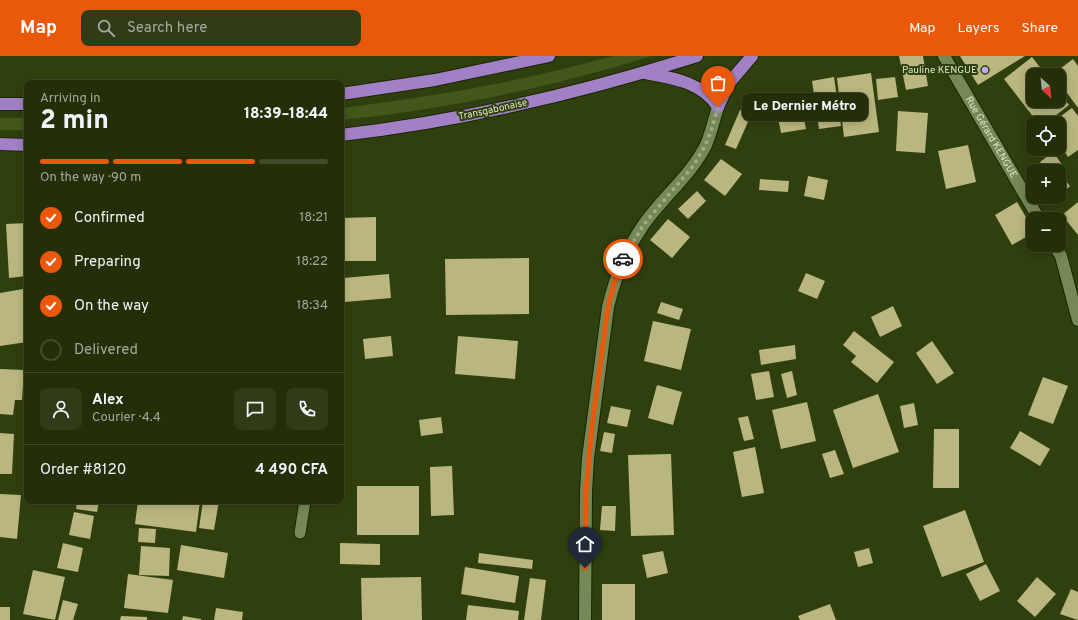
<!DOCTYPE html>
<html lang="en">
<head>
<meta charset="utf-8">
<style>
	:root { --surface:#242f0a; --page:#303b18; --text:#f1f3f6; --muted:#a3a99c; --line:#414a2b; --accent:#ea580c }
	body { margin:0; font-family:Overpass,sans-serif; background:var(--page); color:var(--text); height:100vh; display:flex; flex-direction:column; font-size:15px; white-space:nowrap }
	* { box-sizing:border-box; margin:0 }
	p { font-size:13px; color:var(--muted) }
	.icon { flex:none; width:22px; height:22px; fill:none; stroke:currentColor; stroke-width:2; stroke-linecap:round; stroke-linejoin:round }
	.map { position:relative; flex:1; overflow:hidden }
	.drawer { position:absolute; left:24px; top:24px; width:320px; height:424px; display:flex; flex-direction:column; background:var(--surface); border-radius:8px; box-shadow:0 2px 10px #0003,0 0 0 1px var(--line) }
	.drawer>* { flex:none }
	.needle { width:26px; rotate:153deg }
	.controls { position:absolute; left:1026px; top:12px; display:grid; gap:8px }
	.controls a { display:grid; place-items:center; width:40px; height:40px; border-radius:8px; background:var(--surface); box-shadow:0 2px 10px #0003,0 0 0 1px var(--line); font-size:20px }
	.pin { position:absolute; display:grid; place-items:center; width:34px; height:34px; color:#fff; margin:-41px -17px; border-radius:50% 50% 50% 0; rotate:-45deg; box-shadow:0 0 4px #0007 }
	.pin .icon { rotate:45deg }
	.courier { position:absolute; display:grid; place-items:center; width:40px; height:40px; margin:-20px; border:3px solid #ea580c; border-radius:50%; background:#fff; color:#222; box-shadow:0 1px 5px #0007 }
	.bubble { position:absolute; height:28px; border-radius:8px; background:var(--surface); box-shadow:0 2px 10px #0003,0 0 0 1px var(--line); font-size:13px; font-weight:800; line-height:28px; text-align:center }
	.overview em { font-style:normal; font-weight:800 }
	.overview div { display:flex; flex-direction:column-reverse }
	.overview { display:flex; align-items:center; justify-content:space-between; height:68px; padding:0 16px }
	h1 { font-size:26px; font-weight:800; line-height:30px }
	.bar { display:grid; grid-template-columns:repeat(4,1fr); gap:6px 4px; align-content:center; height:48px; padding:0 16px }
	.bar i { height:5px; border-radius:3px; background:var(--line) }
	.bar .active { background:var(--accent) }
	.bar p { grid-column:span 4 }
	.line { display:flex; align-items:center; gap:10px; padding:0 16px; border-top:1px solid var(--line) }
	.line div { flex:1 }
	.round { display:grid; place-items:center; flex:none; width:42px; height:42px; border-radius:8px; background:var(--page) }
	ol { padding:0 16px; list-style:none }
	li { display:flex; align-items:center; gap:12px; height:44px }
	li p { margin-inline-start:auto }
	li .icon { padding:4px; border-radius:50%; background:var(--accent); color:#fff; stroke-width:4 }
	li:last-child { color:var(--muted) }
	li i { width:22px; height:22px; border:2px solid var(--line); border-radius:50% }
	header { display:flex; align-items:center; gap:24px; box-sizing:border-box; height:56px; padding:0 20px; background:var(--accent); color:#fff }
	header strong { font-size:19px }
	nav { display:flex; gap:22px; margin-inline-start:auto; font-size:14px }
	.search { width:280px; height:36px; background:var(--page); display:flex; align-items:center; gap:10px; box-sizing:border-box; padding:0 14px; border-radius:8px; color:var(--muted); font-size:15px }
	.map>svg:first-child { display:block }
</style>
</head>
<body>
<header>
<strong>Map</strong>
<div class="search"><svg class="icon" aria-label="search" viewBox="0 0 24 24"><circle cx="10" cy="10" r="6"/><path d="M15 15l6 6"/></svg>Search here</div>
<nav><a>Map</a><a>Layers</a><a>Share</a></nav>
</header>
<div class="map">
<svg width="1078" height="564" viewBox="0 0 1078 564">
	<rect width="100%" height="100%" fill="#303f0e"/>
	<g fill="#44571a">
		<path d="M613,0h39c-101,31 -206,54 -311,64v-12c91,-11 183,-27 272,-52z"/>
		<rect x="0" y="62" width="27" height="12"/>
	</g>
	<g fill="#bab67f">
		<path d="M899,0h24l5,30 -22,4z"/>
		<path d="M960,0h65l-47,29z"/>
		<path d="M1032,1l14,18h-13v26h26v-9l10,13 -23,18h-8l-34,-44z"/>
		<path d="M1073,3l5,7v42l-19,-26v-7h-7z"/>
		<path d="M871,17l8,59 -35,5 -7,-59z"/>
		<path d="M834,21l7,49 -22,3 -7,-48z"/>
		<path d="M895,21l3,20 -20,3 -2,-21z"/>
		<path d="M801,46l5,27 -25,4 -5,-26z"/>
		<path d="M1072,52l6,8v34l-10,7 -9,-14v-20h-8z"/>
		<path d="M740,54l11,5 -15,34 -11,-4z"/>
		<path d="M898,55l30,2 -3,40 -29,-2z"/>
		<path d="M968,89l8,37 -30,7 -8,-38z"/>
		<path d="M1053,96l10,14 -6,5h-10l-7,-9z"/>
		<path d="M721,103l21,15 -17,22 -21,-16z"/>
		<path d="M808,120l20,4 -4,20 -20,-4z"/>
		<path d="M760,123l29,2 -1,11 -29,-2z"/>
		<path d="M1066,125l4,5 -11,10v-10z"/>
		<path d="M697,135l9,10 -18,18 -10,-10z"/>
		<path d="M1017,146l16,27v4l-21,12 -17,-30z"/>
		<path d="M1078,146v33l-16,-20z"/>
		<path d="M376,161v44h-35v-43z"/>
		<path d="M668,163l22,18 -18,21 -22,-18z"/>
		<path d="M27,167v53l-18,2 -3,-54z"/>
		<path d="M529,202v56l-83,1 -1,-56z"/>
		<path d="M806,217l19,8 -8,18 -19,-8z"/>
		<path d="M389,218l2,24 -46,4 -2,-24z"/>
		<path d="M23,233l4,30v23l-27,4v-53z"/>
		<path d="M661,246l22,7 -4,11 -22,-7z"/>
		<path d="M893,250l9,20 -22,11 -9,-20z"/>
		<path d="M653,265l38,8 -10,41 -37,-9z"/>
		<path d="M854,275l40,31 -17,21 -26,-21 5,-6 -13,-11z"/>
		<path d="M391,280l2,20 -28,3 -2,-20z"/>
		<path d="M458,280l60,5 -3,38 -60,-5z"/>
		<path d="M932,285l22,32 -17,11 -21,-31z"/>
		<path d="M795,289l1,14 -35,6 -2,-15z"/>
		<path d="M0,313l24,1 -2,30h-7l-2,15 -13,-1z"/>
		<path d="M769,315l5,26 -18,3 -5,-26z"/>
		<path d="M792,315l5,24 -10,3 -6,-24z"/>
		<path d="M1043,321l25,9 -15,38 -25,-9z"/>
		<path d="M657,329l25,7 -9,33 -25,-7z"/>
		<path d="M878,338l21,58 -46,16 -20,-58z"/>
		<path d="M807,346l9,39 -35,8 -9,-39z"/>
		<path d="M914,347l4,22 -14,3 -4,-22z"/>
		<path d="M611,350l20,4 -4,17 -20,-4z"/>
		<path d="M748,360l6,23 -10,2 -6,-23z"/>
		<path d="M441,361l2,16 -22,3 -2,-16z"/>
		<path d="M934,373h25v59h-26z"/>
		<path d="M1020,375l30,18 -10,17 -30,-18z"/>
		<path d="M604,376l11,2 -3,19 -12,-2z"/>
		<path d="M0,377l14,1 -2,40h-12z"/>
		<path d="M755,391l9,46 -22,4 -9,-45z"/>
		<path d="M835,394l9,24 -14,4 -8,-24z"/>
		<path d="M671,398l3,81 -43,1 -3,-81z"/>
		<path d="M452,410l2,49 -23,1 -1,-49z"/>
		<rect x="357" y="430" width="62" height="49"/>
		<path d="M0,438l21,1 -4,44 -17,-2z"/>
		<path d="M77,445h22l-2,11 -21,-3z"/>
		<path d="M138,445h62l-4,31 -61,-8z"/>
		<path d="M203,445h16l-5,29 -15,-2z"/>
		<path d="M602,450h14l-1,25 -15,-1z"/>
		<path d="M965,454l19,52 -42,15 -19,-51z"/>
		<path d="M74,456l20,4 -4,23 -21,-4z"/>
		<path d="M139,472l17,1 -1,14 -17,-1z"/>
		<path d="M63,487l20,5 -5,24 -21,-4z"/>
		<path d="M340,487l40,1v21l-40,-1z"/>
		<path d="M181,489l47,8 -4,25 -47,-8z"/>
		<path d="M141,490l29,2 -1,28 -30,-1z"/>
		<path d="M869,492l4,15 -15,4 -4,-15z"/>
		<path d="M663,495l5,22 -21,5 -5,-23z"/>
		<path d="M479,497l54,7 -1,9 -54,-6z"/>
		<path d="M986,508l14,27 -20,10 -14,-27z"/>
		<path d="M465,511l54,9 -4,27 -54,-9z"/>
		<path d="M33,514l32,7 -10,43 -32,-6z"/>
		<path d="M128,518l45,6 -5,33 -44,-5z"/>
		<path d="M421,521l1,43h-60l-1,-42z"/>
		<path d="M1037,521l19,17 -21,23 -18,-16z"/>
		<path d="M530,522l16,2 -5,40h-17z"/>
		<rect x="602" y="528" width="33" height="36"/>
		<path d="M1071,533l7,3v28l-18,-6z"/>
		<path d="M63,544l15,4 -5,16h-15z"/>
		<path d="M830,548l6,16h-36l-2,-4z"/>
		<path d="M468,549l51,6 -1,9h-52z"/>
		<rect x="0" y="551" width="10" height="13"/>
		<path d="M216,552l27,4 -1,8h-28z"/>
		<path d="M121,560l26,1v3h-27z"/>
		<path d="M183,560l18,3v1h-19z"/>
	</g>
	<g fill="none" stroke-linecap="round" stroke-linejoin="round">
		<g stroke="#1a2501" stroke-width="13">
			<path id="service" d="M300,477l5,-32"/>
		</g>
		<g stroke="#1a2501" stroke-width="14">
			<g id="minor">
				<path id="s1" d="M944,0l95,163"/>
				<path d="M1054,189l7,11 17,64"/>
			</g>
		</g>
		<g stroke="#1a2501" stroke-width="14">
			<path id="tertiary" d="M585,564l1,-128 2,-34 20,-151c7,-30 18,-57 36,-83 19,-27 47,-49 62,-79 5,-12 8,-25 12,-38"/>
		</g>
		<g stroke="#1a2501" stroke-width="14">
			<g id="trunk">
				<path d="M645,17c28,5 57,9 73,34"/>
				<path d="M341,38l94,-14 114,-24"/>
				<path d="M0,48h27"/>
				<path d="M718,51l11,-24 23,-27"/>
				<path d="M341,79c121,-14 240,-42 356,-79"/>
				<path d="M0,88l27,1"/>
			</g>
		</g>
		<use href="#service" stroke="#768856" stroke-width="11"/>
		<use href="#minor" stroke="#768856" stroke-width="12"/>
		<use href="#tertiary" stroke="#768856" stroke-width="12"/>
		<use href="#trunk" stroke="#a280c5" stroke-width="12"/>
	</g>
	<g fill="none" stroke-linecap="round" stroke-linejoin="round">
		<path stroke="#a0ac8a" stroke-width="4" stroke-dasharray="0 7.2" d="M623,203l21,-35 49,-58 12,-20 7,-18 6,-21"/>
		<path stroke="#ea580c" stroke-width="5" d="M585,512l1,-76 6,-67 16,-118 6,-24 9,-24"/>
	</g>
	<circle fill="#c7a6ef" stroke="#303f0e" stroke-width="1.5" cx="985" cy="14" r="4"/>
	<g text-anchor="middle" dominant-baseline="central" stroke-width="4" stroke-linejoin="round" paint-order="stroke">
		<g font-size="10" fill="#dde7cd" stroke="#303f0e" text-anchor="end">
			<text x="977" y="14">Pauline KENGUE</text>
		</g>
		<g font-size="10" fill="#dde7cd" stroke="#303f0e">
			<text transform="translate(493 54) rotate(-12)">Transgabonaise</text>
			<text stroke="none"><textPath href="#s1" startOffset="94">Rue Gérard KENGUE</textPath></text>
		</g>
	</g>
</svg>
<div class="controls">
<a><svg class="needle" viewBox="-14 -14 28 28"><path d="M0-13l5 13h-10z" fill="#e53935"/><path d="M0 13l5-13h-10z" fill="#a3a99c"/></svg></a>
<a><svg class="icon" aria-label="locate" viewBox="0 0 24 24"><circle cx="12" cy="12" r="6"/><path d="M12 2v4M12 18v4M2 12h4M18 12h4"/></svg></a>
<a>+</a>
<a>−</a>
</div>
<div class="pin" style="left:718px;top:51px;background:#ea580c"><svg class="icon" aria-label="bag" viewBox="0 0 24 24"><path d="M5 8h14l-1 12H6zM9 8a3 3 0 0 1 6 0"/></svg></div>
<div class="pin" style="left:585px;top:512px;background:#1f2937"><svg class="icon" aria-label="home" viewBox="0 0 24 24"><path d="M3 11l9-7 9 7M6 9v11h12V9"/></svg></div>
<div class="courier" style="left:623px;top:203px"><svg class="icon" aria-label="car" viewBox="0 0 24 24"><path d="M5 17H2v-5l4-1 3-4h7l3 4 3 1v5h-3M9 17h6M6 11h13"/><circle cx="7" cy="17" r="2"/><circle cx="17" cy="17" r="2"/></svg></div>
<div class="bubble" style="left:742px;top:37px;width:126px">Le Dernier Métro</div>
<section class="drawer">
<div class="overview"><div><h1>2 min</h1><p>Arriving in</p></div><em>18:39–18:44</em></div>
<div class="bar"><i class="active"></i><i class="active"></i><i class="active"></i><i></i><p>On the way · 90 m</p></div>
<ol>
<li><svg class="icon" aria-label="check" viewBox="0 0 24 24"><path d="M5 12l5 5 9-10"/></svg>Confirmed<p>18:21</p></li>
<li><svg class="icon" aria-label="check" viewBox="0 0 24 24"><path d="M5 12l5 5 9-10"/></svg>Preparing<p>18:22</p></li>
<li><svg class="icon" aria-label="check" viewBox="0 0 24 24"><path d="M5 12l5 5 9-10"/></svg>On the way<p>18:34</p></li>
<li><i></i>Delivered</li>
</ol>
<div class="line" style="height:72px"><a class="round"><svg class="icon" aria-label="person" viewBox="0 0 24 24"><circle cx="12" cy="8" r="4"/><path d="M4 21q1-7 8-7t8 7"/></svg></a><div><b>Alex</b><p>Courier · 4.4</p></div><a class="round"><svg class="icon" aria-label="chat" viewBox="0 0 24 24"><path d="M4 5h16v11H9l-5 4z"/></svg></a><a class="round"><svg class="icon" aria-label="phone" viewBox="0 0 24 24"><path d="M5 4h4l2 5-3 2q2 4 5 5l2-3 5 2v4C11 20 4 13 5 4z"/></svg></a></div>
<div class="line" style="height:52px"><div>Order #8120</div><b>4 490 CFA</b></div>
</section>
</div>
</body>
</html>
